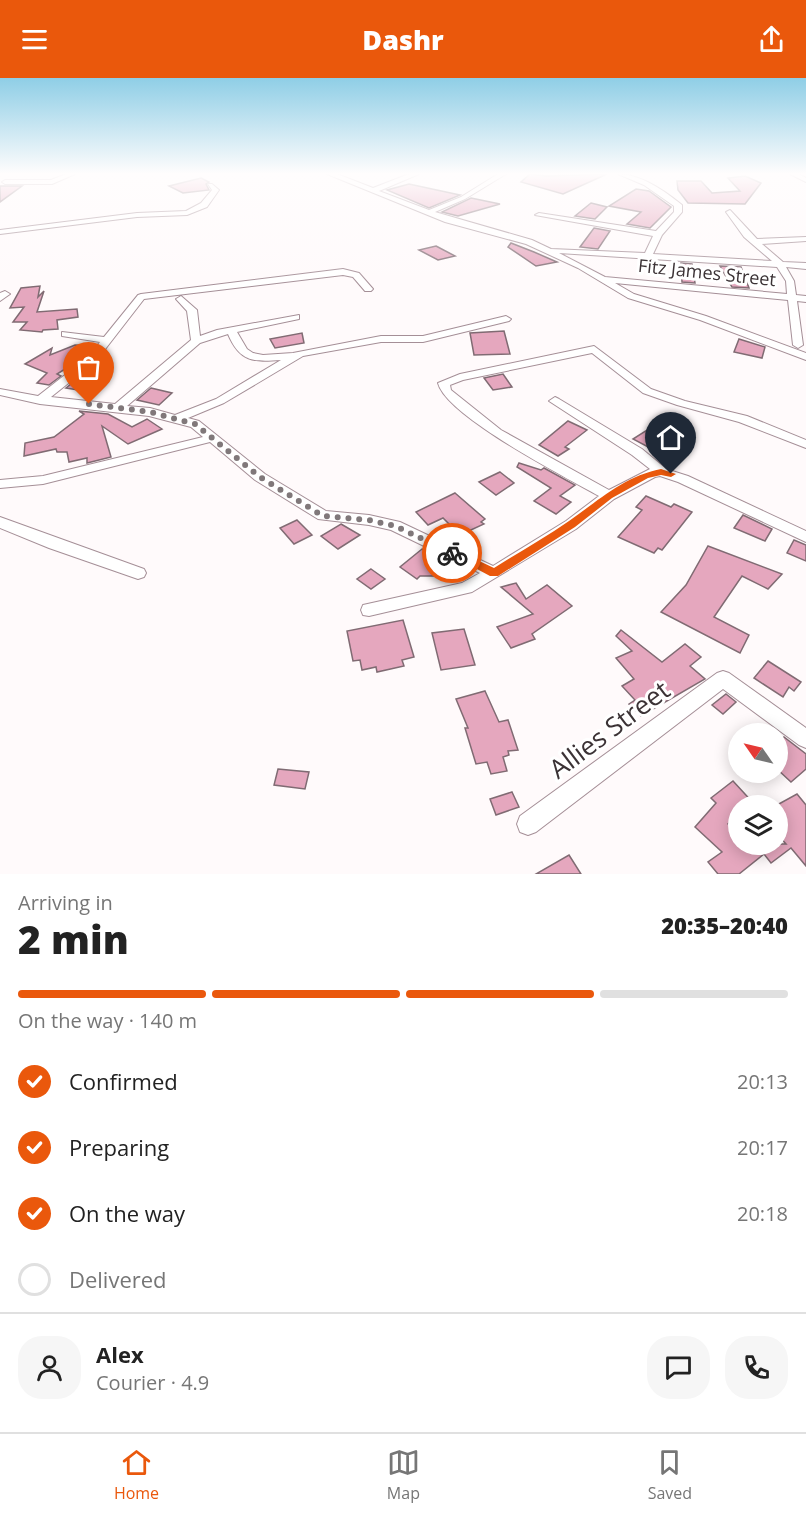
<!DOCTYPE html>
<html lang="en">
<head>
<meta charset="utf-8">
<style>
	:root { --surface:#fff; --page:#f6f6f6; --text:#222; --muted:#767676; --line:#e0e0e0; --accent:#ea580c }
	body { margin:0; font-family:"Open Sans",sans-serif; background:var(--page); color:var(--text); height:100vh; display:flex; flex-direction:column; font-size:22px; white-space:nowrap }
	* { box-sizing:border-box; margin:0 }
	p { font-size:20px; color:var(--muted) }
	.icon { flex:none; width:33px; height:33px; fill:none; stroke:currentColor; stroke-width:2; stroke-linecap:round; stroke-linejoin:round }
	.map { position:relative; height:796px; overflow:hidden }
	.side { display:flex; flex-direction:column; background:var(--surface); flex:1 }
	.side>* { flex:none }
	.needle { width:39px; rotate:304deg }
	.fabs { position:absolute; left:728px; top:645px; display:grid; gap:12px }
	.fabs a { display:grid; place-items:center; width:60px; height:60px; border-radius:50%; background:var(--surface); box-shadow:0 3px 15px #0003; font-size:30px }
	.pin { position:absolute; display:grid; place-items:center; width:51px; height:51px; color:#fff; margin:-62px -26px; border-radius:50% 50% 50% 0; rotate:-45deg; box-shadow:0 0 6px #0007 }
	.pin .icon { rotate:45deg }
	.courier { position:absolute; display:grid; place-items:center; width:60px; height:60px; margin:-30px; border:4px solid #ea580c; border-radius:50%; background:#fff; color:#222; box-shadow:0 2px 8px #0007 }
	.headline em { font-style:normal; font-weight:800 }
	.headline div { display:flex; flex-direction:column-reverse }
	.headline { display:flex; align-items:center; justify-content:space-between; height:102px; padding:0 18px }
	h1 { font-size:39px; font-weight:800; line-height:45px }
	.bar { display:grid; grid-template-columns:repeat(4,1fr); gap:9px 6px; align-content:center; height:72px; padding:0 18px }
	.bar i { height:8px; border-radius:4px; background:var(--line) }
	.bar .current { background:var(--accent) }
	.bar p { grid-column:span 4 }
	.line { display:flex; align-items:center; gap:15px; padding:0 18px; border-top:2px solid var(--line) }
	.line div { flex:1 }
	.round { display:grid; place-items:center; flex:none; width:63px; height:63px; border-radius:24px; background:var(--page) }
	ol { padding:0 18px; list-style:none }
	li { display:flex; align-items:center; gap:18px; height:66px }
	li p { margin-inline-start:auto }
	li .icon { padding:6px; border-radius:50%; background:var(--accent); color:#fff; stroke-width:4 }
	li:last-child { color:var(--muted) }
	li i { width:33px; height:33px; border:3px solid var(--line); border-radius:50% }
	header { display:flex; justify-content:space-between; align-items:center; height:78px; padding:0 18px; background:var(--accent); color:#fff; font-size:27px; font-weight:800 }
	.menu { display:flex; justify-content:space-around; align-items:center; height:84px; border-top:2px solid var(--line); background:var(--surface); font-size:16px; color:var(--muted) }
	.menu a { display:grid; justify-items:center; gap:3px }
	.menu .current { color:var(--accent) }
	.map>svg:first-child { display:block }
</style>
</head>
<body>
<header><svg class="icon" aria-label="menu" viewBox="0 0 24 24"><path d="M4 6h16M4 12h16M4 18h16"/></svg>Dashr<svg class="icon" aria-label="share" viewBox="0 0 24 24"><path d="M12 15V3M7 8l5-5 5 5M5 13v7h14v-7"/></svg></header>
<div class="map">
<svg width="806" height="796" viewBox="0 0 806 796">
	<rect width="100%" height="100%" fill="#fffafb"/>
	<g fill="#e5a7be" stroke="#806b73" stroke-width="1.5">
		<path d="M530,96l16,2 61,-2 -44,20 -42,-12z"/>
		<path d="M745,98l16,7 -16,21 -57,-1 -10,-13 -1,-9h24l11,12 28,-2 -12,-13z"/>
		<path d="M201,100l8,4 -3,2 3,6 -26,3 -14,-7z"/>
		<path d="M409,106l51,11 -31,13 -42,-18z"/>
		<path d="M0,108h22l-22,16z"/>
		<path d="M636,111l13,2 22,16 -21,21 -23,-4 14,-12 -32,-6z"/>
		<path d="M471,120l29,6 -42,12 -16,-4z"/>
		<path d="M591,125l16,4 -12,12 -20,-3z"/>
		<path d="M594,150l16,3 -12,18 -18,-2z"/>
		<path d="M511,165l23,9 23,10 -21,4 -28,-19z"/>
		<path d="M436,168l19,10 -17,4 -19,-10z"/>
		<path d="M681,185l11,1 3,19 -13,-1z"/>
		<path d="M720,188l21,1 8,21 -17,-1z"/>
		<path d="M40,208l-2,11 6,-6 -7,21 40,-3 1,8 -21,3 1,9 -15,1 -1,2 -22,-2 7,-8h-14l11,-15 -14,1 11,-20z"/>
		<path d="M504,253l6,23 -36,1 -4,-22z"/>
		<path d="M302,255l2,10 -29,5 -5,-9z"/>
		<path d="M739,261l26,8 -3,11 -28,-6z"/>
		<path d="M75,267l19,1 -14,14 -23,14 4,2 -12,9 -12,-2 10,-10 -22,-9 27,-16 -2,7z"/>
		<path d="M503,296l9,13 -19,3 -9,-12z"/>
		<path d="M76,302l15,4 -1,8 -24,-4z"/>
		<path d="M151,310l21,5 -13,12 -22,-5z"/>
		<path d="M79,333l29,3 24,13 15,-8 15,10 -34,15 -26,-18 9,31 -24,6v-5l-18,4 -2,-10h-10l-1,-3 -32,7 1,-13 29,-6 30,-23z"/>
		<path d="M568,343l19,9 -22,17 4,2 -11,7 -19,-11z"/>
		<path d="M647,352l36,17 -14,11 -36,-19z"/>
		<path d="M519,385l22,7 3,-2 31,17 -15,11 11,6 -15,12 -22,-13 17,-13 -34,-21z"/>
		<path d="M500,394l14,11 -18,12 -17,-13z"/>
		<path d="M455,415l30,26 -4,3 3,2 -24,11 -17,-17 -15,7 -12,-13z"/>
		<path d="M646,418l25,11 3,-3 18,8 -30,38 -4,-2 -4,5 -36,-16 24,-27 -6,-3z"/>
		<path d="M743,437l29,14 -7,12 -31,-13z"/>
		<path d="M297,442l15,15 -18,9 -14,-16z"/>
		<path d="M341,446l19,11 -22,14 -17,-13z"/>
		<path d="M794,462l12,5v16l-19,-8z"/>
		<path d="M708,468l74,28 -14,15 -26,-13 -28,41 35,18 -9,18 -79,-41 25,-27z"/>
		<path d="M422,471l24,10 1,6 -6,3 -5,8h-16l-3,3 -17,-12z"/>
		<path d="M371,491l14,10 -14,10 -14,-10z"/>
		<path d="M516,505l10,16 21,-14 25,21 -40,28 3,5 -24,9 -14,-21 36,-13 -32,-27z"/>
		<path d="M403,542l11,37 -12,3 2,6 -27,6 -1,-5 -14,3 -2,-10 -7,1 -6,-30z"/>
		<path d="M464,551l11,36 -34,5 -9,-37z"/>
		<path d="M621,552l41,32 23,-18 16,13 -11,9 15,13 -64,37 -12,-12 6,-4 -13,-14 12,-7 -18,-21 16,-7 -16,-15z"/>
		<path d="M768,583l33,21 -7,9 -5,-4 -6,10 -29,-19z"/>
		<path d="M485,613l14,31 9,-2 10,30 -10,1 1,4 -6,2 4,14 -16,3 -4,-12 -11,2 -11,-36h3l-12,-29z"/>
		<path d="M726,616l10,8 -13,12 -11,-9z"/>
		<path d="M784,659l22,17v15l-15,13 -14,-13v-27z"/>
		<path d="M278,691l31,3 -4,17 -31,-4z"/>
		<path d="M733,703l23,25h-18v11l-10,7 10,11v9h48l-9,-10v-29l20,-11 9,11v61l-15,-18 -20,15 -7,-9 -25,20h-21l-10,-12 14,-10 -27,-25 21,-24 -5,-5z"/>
		<path d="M512,714l7,15 -23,8 -6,-16z"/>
		<path d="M569,777l12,19h-45z"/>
	</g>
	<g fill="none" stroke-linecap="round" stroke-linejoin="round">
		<g stroke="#a58f97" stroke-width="2">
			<g id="street">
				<path d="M66,96h9l-23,10h-47l-3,-2 3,-2h46z"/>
				<path d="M327,96h10l36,14 36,-14h10l-40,17 50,19 32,-13 37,-23h8l-41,25 -30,13 97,28 19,9 94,4 8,-17 -118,-21 4,-2 117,18 18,-19v-6l-30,-21 -26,-11c22,0 47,17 64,31v7l-20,23 -9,19 119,7 -28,-24 -18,-25 4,-2 27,29 49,-2v4l-44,3 21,18 23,1v6l-20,-2 8,14 2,14 10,1v6l-9,-1 6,44 -5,3 -5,-3 -5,-45 -173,-17 19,11 72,22 100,37v7l-106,-40 -72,-22 -50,-30 -52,-24 -81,-22zM559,175l218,14 9,14 1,13 -182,-17z"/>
				<path d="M790,96h9l7,4v4z"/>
				<path d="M208,106h4l7,6 -12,17 -20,8 -50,2 -137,17v-4l137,-17 49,-2 15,-8 11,-13z"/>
				<path d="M343,191l16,4 14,16 -2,2h-6l-12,-14 -10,-2 -199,24 -48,62 -45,36 64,7 76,-64 -4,-29 -11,-12 5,-3 16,14 3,26 17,-6 82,-15v4l-62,13 10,17 6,4 10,2 30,-2 88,-17h42l83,-20 5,3 -2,2 -86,21h-42l-78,14 -79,47 -36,15 11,3 66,53 61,37 43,4 31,7 93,44 73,-45 33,-25c-32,-18 -153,-80 -161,-113l22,-9 134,-28 57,43 34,12 62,15 59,24v8l-67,-26 -62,-17 -34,-12 -51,-40 -129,27 -13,5 1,5 50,40 108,60 41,-21 -18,-14 -83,-54 6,-4 4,2 83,50 24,20 22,7 118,55v11l-128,-60 -18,-6 -5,1 -41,22 -38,30 -104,63 -103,24 -6,-1 -2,-5 2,-5 99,-22 18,-10 -89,-43 -22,-5 -51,-6 -63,-39 -45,-38 -167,42 -43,4v-8l43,-4 160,-39 -12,-10 -42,-11 -109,-12 -40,-9v-6l38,7 50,-39 12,-15 -38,-6v-4l42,5 34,-42 3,-1zM228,256c12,28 25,28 53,26l-65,39 -41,16 -25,-7 -23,-2 73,-63z"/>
				<path d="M5,213l5,3 -10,7v-8z"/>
				<path d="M0,439l144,52 2,4 -2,4 -6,2 -89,-31 -49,-20z"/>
				<path d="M723,593l6,2 77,55v20l-7,-3 -76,-56 -187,143 -8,3 -8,-3 -3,-8 3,-8 197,-143z"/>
			</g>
		</g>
		<use href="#street" fill="#fff" fill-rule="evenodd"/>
	</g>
	<linearGradient id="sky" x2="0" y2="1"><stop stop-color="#8fcee6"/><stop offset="0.46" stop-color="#fffdfd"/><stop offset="1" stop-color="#fffdfd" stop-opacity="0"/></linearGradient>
	<rect width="806" height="208" fill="url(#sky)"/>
	<path fill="#ea580c" d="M661,391l15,5 -5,3 -10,-2 -13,3 -36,20 -37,29 -77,49h-8l-43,-23 1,-3h8l38,18c25,-16 51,-30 75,-47 30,-21 56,-45 92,-52z"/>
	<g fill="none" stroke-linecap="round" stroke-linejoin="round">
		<path stroke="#80787a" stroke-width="6" stroke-dasharray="0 10.8" d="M89,326l61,8 45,12 65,53 63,39 46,4 26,6 57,27"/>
	</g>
	<g text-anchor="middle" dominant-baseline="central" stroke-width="6" stroke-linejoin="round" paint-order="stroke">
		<g font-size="18" fill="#3b3235" stroke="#fff">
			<text transform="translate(707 194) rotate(6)">Fitz James Street</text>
		</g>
		<g font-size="26" fill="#3b3235" stroke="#fff">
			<text transform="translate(609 651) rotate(-37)">Allies Street</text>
		</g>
	</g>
</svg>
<div class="fabs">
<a><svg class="needle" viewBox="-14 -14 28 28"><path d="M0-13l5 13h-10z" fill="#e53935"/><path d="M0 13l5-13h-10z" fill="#767676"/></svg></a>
<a><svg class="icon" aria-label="layers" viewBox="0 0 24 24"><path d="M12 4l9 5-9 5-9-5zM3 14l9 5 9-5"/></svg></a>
</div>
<div class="pin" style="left:89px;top:326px;background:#ea580c"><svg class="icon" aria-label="bag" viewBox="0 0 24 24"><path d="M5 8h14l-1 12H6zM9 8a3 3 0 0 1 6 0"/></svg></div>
<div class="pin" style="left:671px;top:396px;background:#1f2937"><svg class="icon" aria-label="home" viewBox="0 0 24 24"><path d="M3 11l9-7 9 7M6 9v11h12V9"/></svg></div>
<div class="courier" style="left:452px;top:475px"><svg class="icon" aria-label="bike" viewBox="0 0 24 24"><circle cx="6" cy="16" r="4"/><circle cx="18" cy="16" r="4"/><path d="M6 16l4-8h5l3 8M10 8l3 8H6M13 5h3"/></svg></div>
</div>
<section class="side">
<div class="headline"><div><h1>2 min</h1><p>Arriving in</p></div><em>20:35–20:40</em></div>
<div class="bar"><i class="current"></i><i class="current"></i><i class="current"></i><i></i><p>On the way · 140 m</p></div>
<ol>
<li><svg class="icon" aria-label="check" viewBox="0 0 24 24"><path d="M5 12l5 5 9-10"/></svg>Confirmed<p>20:13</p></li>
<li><svg class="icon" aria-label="check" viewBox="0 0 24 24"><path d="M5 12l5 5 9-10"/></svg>Preparing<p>20:17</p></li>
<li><svg class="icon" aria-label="check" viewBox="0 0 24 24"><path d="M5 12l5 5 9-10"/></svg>On the way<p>20:18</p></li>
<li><i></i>Delivered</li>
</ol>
<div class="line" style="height:108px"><a class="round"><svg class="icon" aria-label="person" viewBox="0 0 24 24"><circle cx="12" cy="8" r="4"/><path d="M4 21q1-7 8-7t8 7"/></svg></a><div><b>Alex</b><p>Courier · 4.9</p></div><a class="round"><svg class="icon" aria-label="chat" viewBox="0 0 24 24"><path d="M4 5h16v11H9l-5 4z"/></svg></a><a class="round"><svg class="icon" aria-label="phone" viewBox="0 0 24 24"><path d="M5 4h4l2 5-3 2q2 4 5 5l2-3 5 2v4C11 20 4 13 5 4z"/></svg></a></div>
</section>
<nav class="menu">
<a class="current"><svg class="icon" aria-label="home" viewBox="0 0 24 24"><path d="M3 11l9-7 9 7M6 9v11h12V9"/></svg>Home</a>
<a><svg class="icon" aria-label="map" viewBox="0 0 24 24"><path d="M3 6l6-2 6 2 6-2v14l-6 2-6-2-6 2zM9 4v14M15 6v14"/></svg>Map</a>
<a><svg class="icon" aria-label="saved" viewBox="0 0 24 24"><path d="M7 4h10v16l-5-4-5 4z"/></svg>Saved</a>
</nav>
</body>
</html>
